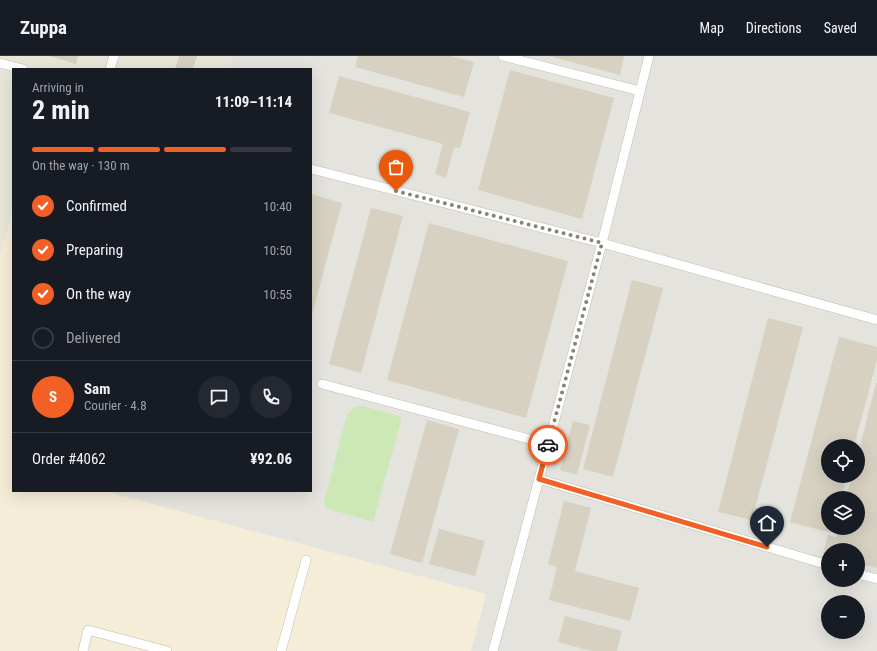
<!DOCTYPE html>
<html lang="en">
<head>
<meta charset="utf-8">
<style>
	:root { --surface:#171b24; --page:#242831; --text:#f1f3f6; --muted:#9ea1a6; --line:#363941; --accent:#f36025 }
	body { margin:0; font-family:"Roboto Condensed",sans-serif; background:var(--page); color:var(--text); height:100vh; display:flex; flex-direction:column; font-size:15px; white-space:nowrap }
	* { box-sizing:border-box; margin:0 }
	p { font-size:13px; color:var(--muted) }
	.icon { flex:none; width:22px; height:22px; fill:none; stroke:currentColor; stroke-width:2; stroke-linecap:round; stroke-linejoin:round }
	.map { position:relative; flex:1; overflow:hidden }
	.drawer { position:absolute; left:12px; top:12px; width:300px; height:424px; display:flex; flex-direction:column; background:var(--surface); border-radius:0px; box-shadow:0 4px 16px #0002 }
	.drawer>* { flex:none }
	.fabs { position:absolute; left:821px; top:383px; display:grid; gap:8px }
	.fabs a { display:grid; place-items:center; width:44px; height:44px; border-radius:50%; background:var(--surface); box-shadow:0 4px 16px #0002; font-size:20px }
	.pin { position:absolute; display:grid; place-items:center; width:34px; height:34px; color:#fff; margin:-41px -17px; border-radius:50% 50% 50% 0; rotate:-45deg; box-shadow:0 0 4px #0007 }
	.pin .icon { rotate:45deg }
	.courier { position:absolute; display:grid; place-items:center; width:40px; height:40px; margin:-20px; border:3px solid #f36025; border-radius:50%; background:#fff; color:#222; box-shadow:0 1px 5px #0007 }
	.headline em { font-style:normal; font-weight:700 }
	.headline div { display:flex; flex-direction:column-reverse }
	.headline { display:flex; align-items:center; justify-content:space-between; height:68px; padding:0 20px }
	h1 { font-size:26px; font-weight:700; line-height:30px }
	.bar { display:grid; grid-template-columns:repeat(4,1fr); gap:6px 4px; align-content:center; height:48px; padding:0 20px }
	.bar i { height:5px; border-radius:3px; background:var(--line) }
	.bar .on { background:var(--accent) }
	.bar p { grid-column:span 4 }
	.line { display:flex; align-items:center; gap:10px; padding:0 20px; border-top:1px solid var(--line) }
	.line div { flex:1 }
	.round { display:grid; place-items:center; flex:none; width:42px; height:42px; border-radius:21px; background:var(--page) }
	ol { padding:0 20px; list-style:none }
	li { display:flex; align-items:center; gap:12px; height:44px }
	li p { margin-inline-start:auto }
	li .icon { padding:4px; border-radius:50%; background:var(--accent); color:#fff; stroke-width:4 }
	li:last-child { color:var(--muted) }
	li i { width:22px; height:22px; border:2px solid var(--line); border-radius:50% }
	header { display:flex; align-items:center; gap:24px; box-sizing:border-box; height:56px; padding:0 20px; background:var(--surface); border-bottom:1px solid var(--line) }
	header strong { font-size:19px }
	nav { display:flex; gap:22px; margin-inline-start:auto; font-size:14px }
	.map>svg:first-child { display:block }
</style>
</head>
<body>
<header>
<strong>Zuppa</strong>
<nav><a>Map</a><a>Directions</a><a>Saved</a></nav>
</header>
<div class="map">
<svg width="877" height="595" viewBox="0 0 877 595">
	<rect width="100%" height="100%" fill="#f5f4ec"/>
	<path fill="#e9e6da" d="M0,0h232l-3,13h-216v141l-13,46z"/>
	<path fill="#f6edd8" d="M13,154v281h100v2l373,101 -15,57h-471v-395z"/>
	<path fill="#e5e3dd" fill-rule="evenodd" d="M232,0h645v595h-406l15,-57 -374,-101 1,-2h198v-422h-82zM828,390h30v30h-30zM828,442h30v30h-30zM828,494h30v30h-30zM828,546h30v30h-30z"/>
	<path fill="#cbe8b6" d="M363,350l39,11 -29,105 -44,-13 -4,-2 -1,-6 23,-86 8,-8z"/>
	<g fill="#d7d1c1">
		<path d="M50,0h28l-2,8z"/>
		<path d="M179,0h18l-4,13h-18z"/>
		<path d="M358,0h93l23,6 -10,35 -109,-30z"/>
		<path d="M549,0h75l-4,19z"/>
		<path d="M510,14l104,28 -32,121 -104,-29z"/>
		<path d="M339,20l131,36 -10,36 -6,-1 -8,31 -11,-4 8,-30 -114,-31z"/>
		<path d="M311,138l31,9 -31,115z"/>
		<path d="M371,152l32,8 -42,157 -32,-9z"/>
		<path d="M429,167l139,38 -42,157 -139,-38z"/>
		<path d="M632,224l31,8 -50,189 -30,-8z"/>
		<path d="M768,262l35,9 -51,193 -34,-8z"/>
		<path d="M839,281l38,10v13l-23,86h-26v30h19l-6,22h-13v30h5l-1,5 -42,-11z"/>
		<path d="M876,327h1v185l-19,-5v-13h-30v5l-5,-1 5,-19 8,2 3,-9h19v-30h-12l6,-22h6v-22z"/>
		<path d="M427,364l32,9 -37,134 -32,-9z"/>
		<path d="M573,365l17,4 -13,50 -17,-5z"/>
		<path d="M564,445l27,7 -16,63 64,17 -9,33 -81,-21 8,-33 -9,-3z"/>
		<path d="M439,473l46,12 -10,35 -46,-12z"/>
		<path d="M565,560l57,15 -5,20h-26l-33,-9z"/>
	</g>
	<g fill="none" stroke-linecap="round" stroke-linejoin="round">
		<g stroke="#c1bdae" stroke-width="10">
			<g id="service">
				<path d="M503,0l137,35"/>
				<path d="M0,7l23,6"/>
				<path d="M110,13l4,-13"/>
				<path d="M311,113l291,74 275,77"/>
				<path d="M322,328l226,60"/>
				<path d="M539,423l289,86"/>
				<path d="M858,518l19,5"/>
				<path d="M83,595l5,-21 79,21"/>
				<path d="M281,595l25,-91"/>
				<path d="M493,595l109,-408 47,-187"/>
			</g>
		</g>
		<use href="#service" stroke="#fff" stroke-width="9"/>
	</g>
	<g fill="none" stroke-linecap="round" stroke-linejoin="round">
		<path stroke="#868378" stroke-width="4" stroke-dasharray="0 7.2" d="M396,135l206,52 -54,202"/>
		<path stroke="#f36025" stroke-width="5" d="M548,389l-9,34 228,68"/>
	</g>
</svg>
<div class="fabs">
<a><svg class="icon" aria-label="locate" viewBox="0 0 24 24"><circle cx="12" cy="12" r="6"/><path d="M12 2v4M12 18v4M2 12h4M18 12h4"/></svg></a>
<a><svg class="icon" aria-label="layers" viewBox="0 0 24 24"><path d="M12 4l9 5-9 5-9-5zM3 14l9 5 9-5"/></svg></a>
<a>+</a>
<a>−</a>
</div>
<div class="pin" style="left:396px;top:135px;background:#ea580c"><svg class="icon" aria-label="bag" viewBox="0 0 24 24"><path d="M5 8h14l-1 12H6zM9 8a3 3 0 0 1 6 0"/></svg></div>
<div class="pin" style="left:767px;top:491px;background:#1f2937"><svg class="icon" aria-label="home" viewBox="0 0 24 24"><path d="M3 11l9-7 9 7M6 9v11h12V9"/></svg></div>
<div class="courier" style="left:548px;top:389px"><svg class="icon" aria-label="car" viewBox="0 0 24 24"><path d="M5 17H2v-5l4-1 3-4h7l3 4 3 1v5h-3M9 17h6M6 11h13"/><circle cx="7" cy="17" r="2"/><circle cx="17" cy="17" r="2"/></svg></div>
<section class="drawer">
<div class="headline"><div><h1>2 min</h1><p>Arriving in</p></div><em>11:09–11:14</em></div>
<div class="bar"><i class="on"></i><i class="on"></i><i class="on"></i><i></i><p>On the way · 130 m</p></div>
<ol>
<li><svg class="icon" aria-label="check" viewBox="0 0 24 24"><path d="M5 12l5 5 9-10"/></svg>Confirmed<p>10:40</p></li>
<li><svg class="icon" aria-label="check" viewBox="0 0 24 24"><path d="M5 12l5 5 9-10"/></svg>Preparing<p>10:50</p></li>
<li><svg class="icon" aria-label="check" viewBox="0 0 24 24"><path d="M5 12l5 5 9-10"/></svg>On the way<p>10:55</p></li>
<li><i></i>Delivered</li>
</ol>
<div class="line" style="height:72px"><b class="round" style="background:var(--accent);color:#fff">S</b><div><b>Sam</b><p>Courier · 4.8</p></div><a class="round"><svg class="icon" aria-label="chat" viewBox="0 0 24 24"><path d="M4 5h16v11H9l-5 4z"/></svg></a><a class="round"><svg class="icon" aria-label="phone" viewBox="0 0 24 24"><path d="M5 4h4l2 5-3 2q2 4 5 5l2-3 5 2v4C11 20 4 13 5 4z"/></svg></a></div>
<div class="line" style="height:52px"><div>Order #4062</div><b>¥92.06</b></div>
</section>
</div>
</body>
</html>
